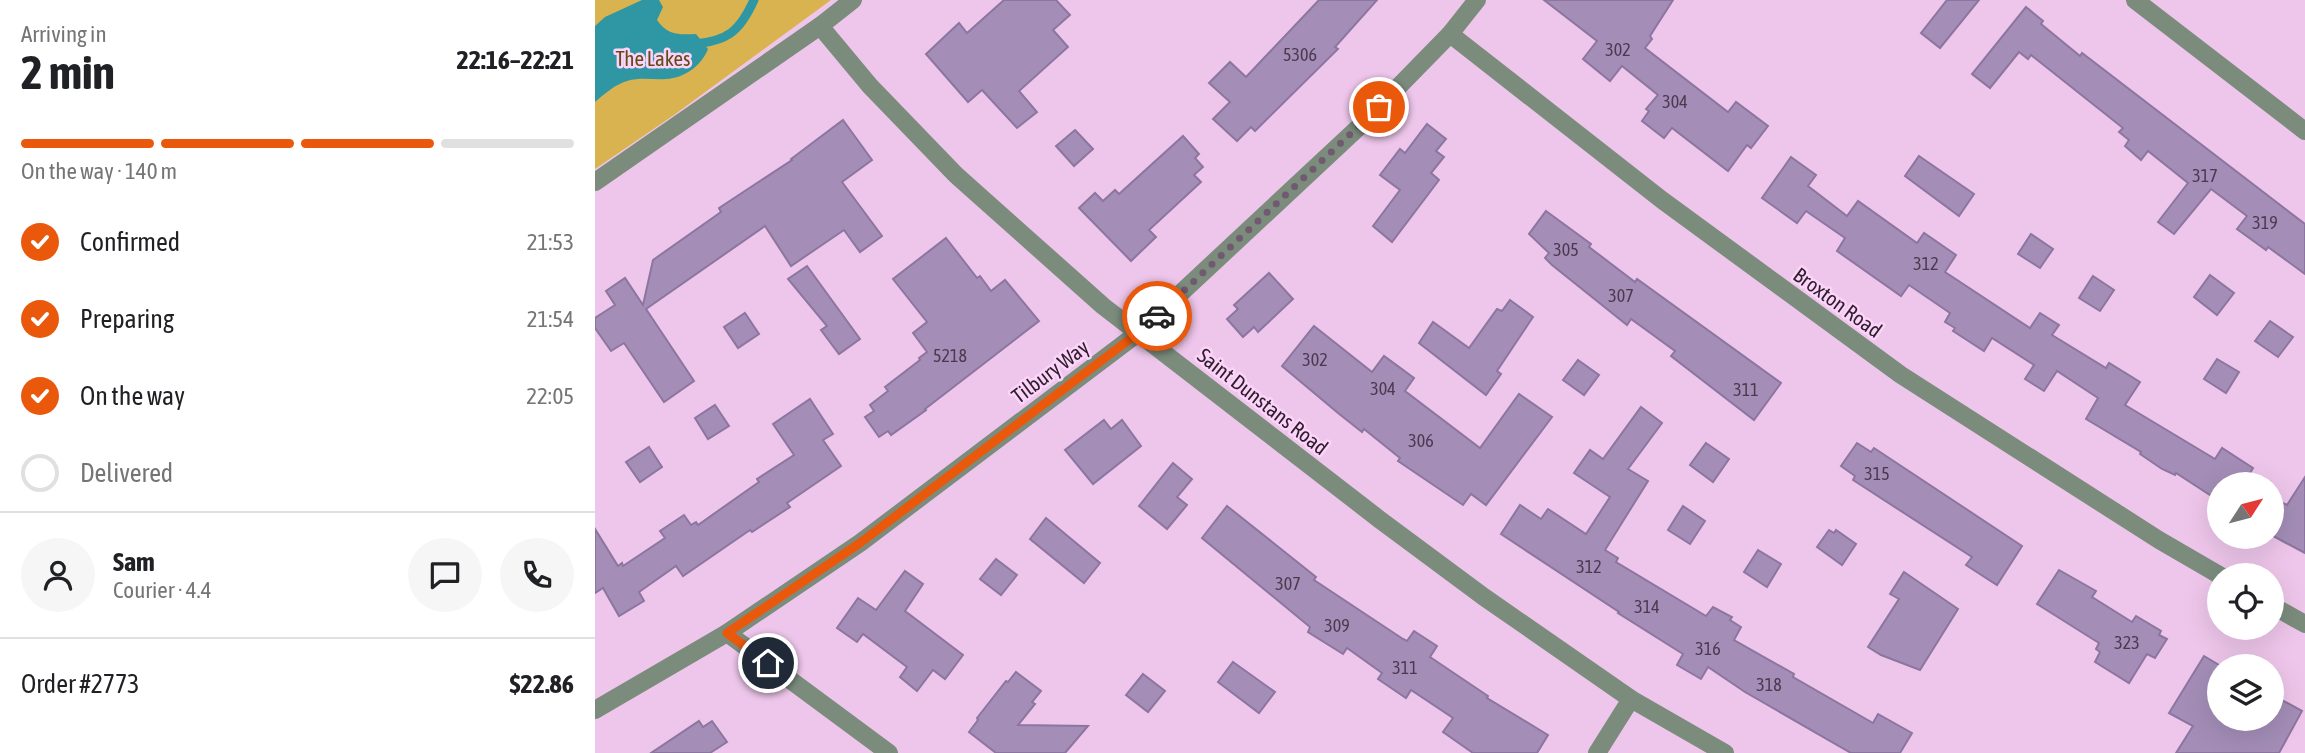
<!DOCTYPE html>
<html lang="en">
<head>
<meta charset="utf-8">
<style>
	:root { --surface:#fff; --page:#f6f6f6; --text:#202124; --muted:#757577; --line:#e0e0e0; --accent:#ea580c }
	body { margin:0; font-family:"Asap Condensed",sans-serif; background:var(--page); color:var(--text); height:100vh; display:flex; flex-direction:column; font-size:26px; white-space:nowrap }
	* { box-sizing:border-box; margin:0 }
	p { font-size:23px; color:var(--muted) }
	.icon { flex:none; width:38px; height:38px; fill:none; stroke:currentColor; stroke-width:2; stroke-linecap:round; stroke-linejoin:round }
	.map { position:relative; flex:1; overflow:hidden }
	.side { display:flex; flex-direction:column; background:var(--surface); width:595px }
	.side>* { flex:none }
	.needle { width:46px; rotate:54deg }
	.fabs { position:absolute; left:1612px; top:472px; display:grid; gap:14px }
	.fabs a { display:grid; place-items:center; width:77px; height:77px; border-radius:50%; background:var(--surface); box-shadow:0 7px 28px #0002; font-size:35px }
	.pin { position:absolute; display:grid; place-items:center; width:60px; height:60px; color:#fff; margin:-30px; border:4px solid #fff; border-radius:50%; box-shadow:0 2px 7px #0007 }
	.courier { position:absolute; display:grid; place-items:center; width:70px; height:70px; margin:-35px; border:5px solid #ea580c; border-radius:50%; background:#fff; color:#222; box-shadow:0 2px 9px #0007 }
	.headline em { font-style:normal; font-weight:700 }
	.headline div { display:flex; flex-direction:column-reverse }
	.headline { display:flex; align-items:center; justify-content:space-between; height:119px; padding:0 21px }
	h1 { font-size:46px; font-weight:700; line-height:52px }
	.bar { display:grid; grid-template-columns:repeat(4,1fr); gap:10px 7px; align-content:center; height:84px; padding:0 21px }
	.bar i { height:9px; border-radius:5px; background:var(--line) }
	.bar .active { background:var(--accent) }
	.bar p { grid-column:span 4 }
	.line { display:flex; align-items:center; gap:18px; padding:0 21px; border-top:2px solid var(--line) }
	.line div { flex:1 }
	.round { display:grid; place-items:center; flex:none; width:74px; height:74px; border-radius:37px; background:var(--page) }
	ol { padding:0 21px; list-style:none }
	li { display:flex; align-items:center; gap:21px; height:77px }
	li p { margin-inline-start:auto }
	li .icon { padding:7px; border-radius:50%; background:var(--accent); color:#fff; stroke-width:4 }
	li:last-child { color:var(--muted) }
	li i { width:38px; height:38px; border:4px solid var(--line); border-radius:50% }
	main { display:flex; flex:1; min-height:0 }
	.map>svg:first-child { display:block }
</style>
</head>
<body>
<main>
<section class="side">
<div class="headline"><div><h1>2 min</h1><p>Arriving in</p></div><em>22:16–22:21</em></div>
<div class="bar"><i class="active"></i><i class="active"></i><i class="active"></i><i></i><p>On the way · 140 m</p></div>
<ol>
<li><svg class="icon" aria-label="check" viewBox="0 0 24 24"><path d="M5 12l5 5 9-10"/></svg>Confirmed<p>21:53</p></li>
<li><svg class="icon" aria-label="check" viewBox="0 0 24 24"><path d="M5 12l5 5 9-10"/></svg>Preparing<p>21:54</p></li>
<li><svg class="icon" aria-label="check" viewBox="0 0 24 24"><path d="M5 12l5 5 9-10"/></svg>On the way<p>22:05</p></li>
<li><i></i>Delivered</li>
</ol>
<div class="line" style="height:126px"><a class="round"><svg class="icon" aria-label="person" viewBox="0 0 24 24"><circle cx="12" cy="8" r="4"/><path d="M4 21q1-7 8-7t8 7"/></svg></a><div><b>Sam</b><p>Courier · 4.4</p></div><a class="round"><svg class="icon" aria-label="chat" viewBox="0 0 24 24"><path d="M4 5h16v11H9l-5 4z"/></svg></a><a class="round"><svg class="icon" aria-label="phone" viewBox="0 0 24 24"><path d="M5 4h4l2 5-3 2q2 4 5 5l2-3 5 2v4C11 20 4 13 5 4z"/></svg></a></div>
<div class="line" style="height:91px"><div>Order #2773</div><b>$22.86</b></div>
</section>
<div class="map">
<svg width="1710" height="753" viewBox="0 0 1710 753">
	<rect width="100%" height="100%" fill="#eec6eb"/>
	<path fill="#d8b350" d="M0,0h236l-157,115 -79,54z"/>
	<path fill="#2f96a4" d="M47,0h17l4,7 -6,13c10,15 22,15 39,14l12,15c-6,16 -23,29 -42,30 -13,1 -25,-2 -39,2 -11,3 -23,13 -32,21v-76l10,-9z"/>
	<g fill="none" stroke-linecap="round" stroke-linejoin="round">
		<path stroke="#2f96a4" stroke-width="9" d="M99,44c34,-3 46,-13 60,-44"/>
	</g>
	<g fill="#a48eb8" stroke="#8c769f" stroke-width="2">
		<path d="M409,0h52l14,15 -17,15 15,17 -49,44 18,21 -20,16 -35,-38 -14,12 -42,-48 33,-31 8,10z"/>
		<path d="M724,0h58l-42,47 3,2 -83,82 -4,-4 -14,14 -24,-22 17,-17 -21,-19 21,-21 16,15z"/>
		<path d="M949,0h129l-23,36 2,3 -7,9 83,64 8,-10 32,24 -17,22 -4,-3 -19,26 -56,-43 -8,10 -22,-17 7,-10 -3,-2 12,-14 -36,-29 -12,15 -27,-22 14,-18z"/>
		<path d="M1352,0h32l-39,48 -19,-15z"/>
		<path d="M1431,7l17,14 -2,3 39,32 2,-3 223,171v50l-37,-27 -2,3 -29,-21 10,-13 -36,-27 -37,45 -16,-12 30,-39 -40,-32 -7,9 -16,-14 4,-6 -10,-8 4,-4 -92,-73 -3,4 -9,-7 -29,36 -18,-14z"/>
		<path d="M248,120l29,40 -30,22 40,54 -22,16 -16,-22 -53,36 -26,-40 -119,83 48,72 -30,21 -40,-59 -13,8 -16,-23v-10l20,-13 -9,-14 19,-13 18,27 10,-45 68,-48 -2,-4 73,-48 -1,-1z"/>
		<path d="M832,124l19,15 -10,12 8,6 -13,16 8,7 -47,62 -19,-16 27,-36 -20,-15 20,-26 5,4z"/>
		<path d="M480,130l18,19 -19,17 -18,-20z"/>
		<path d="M588,136l16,18 -4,4 8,9 -9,8 7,7 -52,48 7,7 -25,24 -52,-53 16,-15 8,8 12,-11 4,4z"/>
		<path d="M1324,156l55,38 -15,22 -54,-40z"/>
		<path d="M1196,157l25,18 -8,11 39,30 11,-15 59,42 7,-10 32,22 -11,17 85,56 10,-15 19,12 -7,10 54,33 3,-5 31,19 -15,23 90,54 7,-11 31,20 -10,17h-24v16l-43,-28 -1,2 -13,-6 -22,-15 1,-2 -55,-33 12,-21 -41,-27 -13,20 -19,-12 9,-14 -42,-27 -8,13 -31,-20 2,-3 -10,-6 5,-9 -41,-28 -8,11 -64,-45 8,-13 -39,-27 -9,12 -35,-25z"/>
		<path d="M951,211l45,33 -2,3 46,35 2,-3 144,104 -27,37 -83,-64 4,-5 -44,-32 -4,6 -75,-60 -7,-7 4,-5 -20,-19z"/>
		<path d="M1436,234l22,15 -13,19 -22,-14z"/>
		<path d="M351,238l31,40 3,-2 11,15 14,-11 34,41 -114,88 1,1 -35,25 -3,-4 -9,6 -14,-20 9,-6 -4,-6 18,-14 -3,-4 35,-27 -1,-2 8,-6 -14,-19 14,-11 -34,-43z"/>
		<path d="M212,266l53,73 -21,15 -18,-24 6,-4 -39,-47z"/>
		<path d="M674,273l24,26 -35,33 -4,-5 -11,10 -16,-18 11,-10 -4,-4z"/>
		<path d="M1615,275l24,18 -17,22 -23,-18z"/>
		<path d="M1498,276l21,14 -14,21 -21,-13z"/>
		<path d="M915,300l23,17 -36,54 4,3 -15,21 -67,-52 14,-21 36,26 28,-39 5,2z"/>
		<path d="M150,313l14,21 -21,14 -14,-21z"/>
		<path d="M1675,321l23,16 -15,20 -23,-16z"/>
		<path d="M719,326l58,46 12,-16 30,22 -9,13 75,57 39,-54 33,23 -66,88 -15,-11 -8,11 -65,-44 2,-3 -36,-29 -2,3 -24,-19 -56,-47z"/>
		<path d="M1622,359l22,13 -13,21 -22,-14z"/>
		<path d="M983,360l21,15 -15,20 -21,-15z"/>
		<path d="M215,399l23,35 -10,6 18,26 -54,37 3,4 -38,25 -2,-2 -67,46 -7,-10 -37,26 5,9 -25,15 -16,-28 -8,5v-64l23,37 4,-3 1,3 42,-28 -5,-7 24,-16 7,10 5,-3 2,3 61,-43 -2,-3 37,-24 -21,-31z"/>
		<path d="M120,405l14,21 -21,13 -13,-21z"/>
		<path d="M1046,407l21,16 -34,46 20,12 -43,69 13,8 -2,4 90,54 7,-9 19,10 -2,3 11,7 -7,13 60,34 -1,3 80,46 5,-9 34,19 -12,20h-49l-106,-61 -37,-25 -7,12 -24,-14 6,-11 -65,-41 1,-1 -118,-78 19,-29 21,14 7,-10 38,25 24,-37 -36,-24 16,-23 13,9z"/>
		<path d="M509,420l7,9 11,-9 19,26 -48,38 -28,-34z"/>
		<path d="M1111,443l23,16 -16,23 -23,-17z"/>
		<path d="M1262,443l14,9 3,-4 148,98 -25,39 -31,-20 6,-8 -119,-77 2,-4 -14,-10z"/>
		<path d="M54,447l13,20 -22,15 -14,-20z"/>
		<path d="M578,463l19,16 -15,18 10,8 -20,24 -28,-23z"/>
		<path d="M1710,477v76l-34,-18v-39l16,9z"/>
		<path d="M632,506l89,71 -2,3 89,59 4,2 7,-10 23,15 -7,11 58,39 -1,2 61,37 -11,18h-64l-30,-21 10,-14 -42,-28 -5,8 -28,-19 4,-6 -35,-25 -4,6 -35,-22 2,-5 -108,-89z"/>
		<path d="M1088,506l22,15 -15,23 -22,-14z"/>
		<path d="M451,518l54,45 -16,20 -54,-44z"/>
		<path d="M1234,530l5,3 2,-3 20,14 -14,21 -25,-18z"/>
		<path d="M1163,550l23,14 -14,23 -23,-15z"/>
		<path d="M401,559l21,16 -16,20 -21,-16z"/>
		<path d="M1464,570l37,21 -4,6 40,25 4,-6 25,15 -2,4 8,4 -12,19 -8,-4 -18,29 -34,-21 5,-10 -4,-3 3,-6 -62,-39z"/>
		<path d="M310,571l18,13 -18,27 58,44 -18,24 -12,-9 -16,21 -17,-14 7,-10 -44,-33 -6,8 -20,-14 21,-30 18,12z"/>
		<path d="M1309,572l54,37 -38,61 -39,-15 -13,-8 31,-48 -9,-5z"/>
		<path d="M1609,656l15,9v54h52v-25l31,17 -23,42h-103l17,-27 -24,-13z"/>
		<path d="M638,662l42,30 -16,21 -41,-31z"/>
		<path d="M421,672l25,19 -9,11 3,2 -17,21 70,1 -23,27h-69l-27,-21 9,-12 -1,-2 29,-37 2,1z"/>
		<path d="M548,674l22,17 -17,21 -22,-17z"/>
		<path d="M104,721l4,6 9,-6 15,21 -17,11h-59z"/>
	</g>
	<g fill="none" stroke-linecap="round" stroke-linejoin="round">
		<g stroke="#7b8c7d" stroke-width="18">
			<path d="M1540,0l170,131"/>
			<path d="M225,26l50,60 86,89 147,131 276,213 105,78 147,102 94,54"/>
			<path d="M855,34l212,166 239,175 258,165 62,36"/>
			<path d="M1676,605l34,19"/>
			<path d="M132,633l162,120"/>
			<path d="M0,710l132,-77 133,-90 278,-210 223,-208 89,-91 27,-34"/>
			<path d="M1002,753l34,-54"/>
		</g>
		<path stroke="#7b8c7d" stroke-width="18" d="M0,182l225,-156 33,-26"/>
	</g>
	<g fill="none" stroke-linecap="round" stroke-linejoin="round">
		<path stroke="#71596f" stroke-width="7" stroke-dasharray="0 12.6" d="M562,316l222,-209"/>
		<path stroke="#ea580c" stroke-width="9" d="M173,663l-41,-30 133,-90 278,-210 19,-17"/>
	</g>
	<g text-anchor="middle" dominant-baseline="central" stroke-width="5" stroke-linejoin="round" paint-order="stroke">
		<g font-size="18" fill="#4b3a4f">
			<text x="1023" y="49">302</text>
			<text x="705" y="54">5306</text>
			<text x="1080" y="101">304</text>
			<text x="1610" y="175">317</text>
			<text x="1670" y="222">319</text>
			<text x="971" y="249">305</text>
			<text x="1331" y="263">312</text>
			<text x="1026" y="295">307</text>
			<text x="355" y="355">5218</text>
			<text x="720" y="359">302</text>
			<text x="788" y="388">304</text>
			<text x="1151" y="389">311</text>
			<text x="826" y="440">306</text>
			<text x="1282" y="473">315</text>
			<text x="994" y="566">312</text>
			<text x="693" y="583">307</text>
			<text x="1052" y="606">314</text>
			<text x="742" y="625">309</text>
			<text x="1532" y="642">323</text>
			<text x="1113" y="648">316</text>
			<text x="810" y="667">311</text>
			<text x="1174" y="684">318</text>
		</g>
		<g font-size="21" fill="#604c17" stroke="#fcd3f9">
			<text x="58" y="58">The Lakes</text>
		</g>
		<g font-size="21" fill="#2d1e2c" stroke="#fcd3f9">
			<text transform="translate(1243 302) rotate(36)">Broxton Road</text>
			<text transform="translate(455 371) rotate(-37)">Tilbury Way</text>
			<text transform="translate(668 401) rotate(38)">Saint Dunstans Road</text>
		</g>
	</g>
</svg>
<div class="fabs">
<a><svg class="needle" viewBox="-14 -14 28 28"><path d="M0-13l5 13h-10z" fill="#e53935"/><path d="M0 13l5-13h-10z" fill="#757577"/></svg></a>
<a><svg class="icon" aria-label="locate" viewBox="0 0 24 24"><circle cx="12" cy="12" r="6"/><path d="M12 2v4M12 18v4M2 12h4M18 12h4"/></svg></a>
<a><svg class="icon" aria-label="layers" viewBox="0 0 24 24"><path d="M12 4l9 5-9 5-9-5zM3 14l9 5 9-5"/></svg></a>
</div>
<div class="pin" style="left:784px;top:107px;background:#ea580c"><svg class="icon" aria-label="bag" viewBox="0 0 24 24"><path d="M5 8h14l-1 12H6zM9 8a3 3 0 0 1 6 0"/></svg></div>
<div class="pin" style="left:173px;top:663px;background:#1f2937"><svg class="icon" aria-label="home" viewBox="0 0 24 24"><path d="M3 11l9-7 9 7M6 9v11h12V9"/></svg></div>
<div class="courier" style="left:562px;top:316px"><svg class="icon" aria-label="car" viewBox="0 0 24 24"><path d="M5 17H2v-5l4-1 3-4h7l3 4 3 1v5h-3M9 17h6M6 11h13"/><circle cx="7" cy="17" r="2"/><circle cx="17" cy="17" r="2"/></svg></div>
</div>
</main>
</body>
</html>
